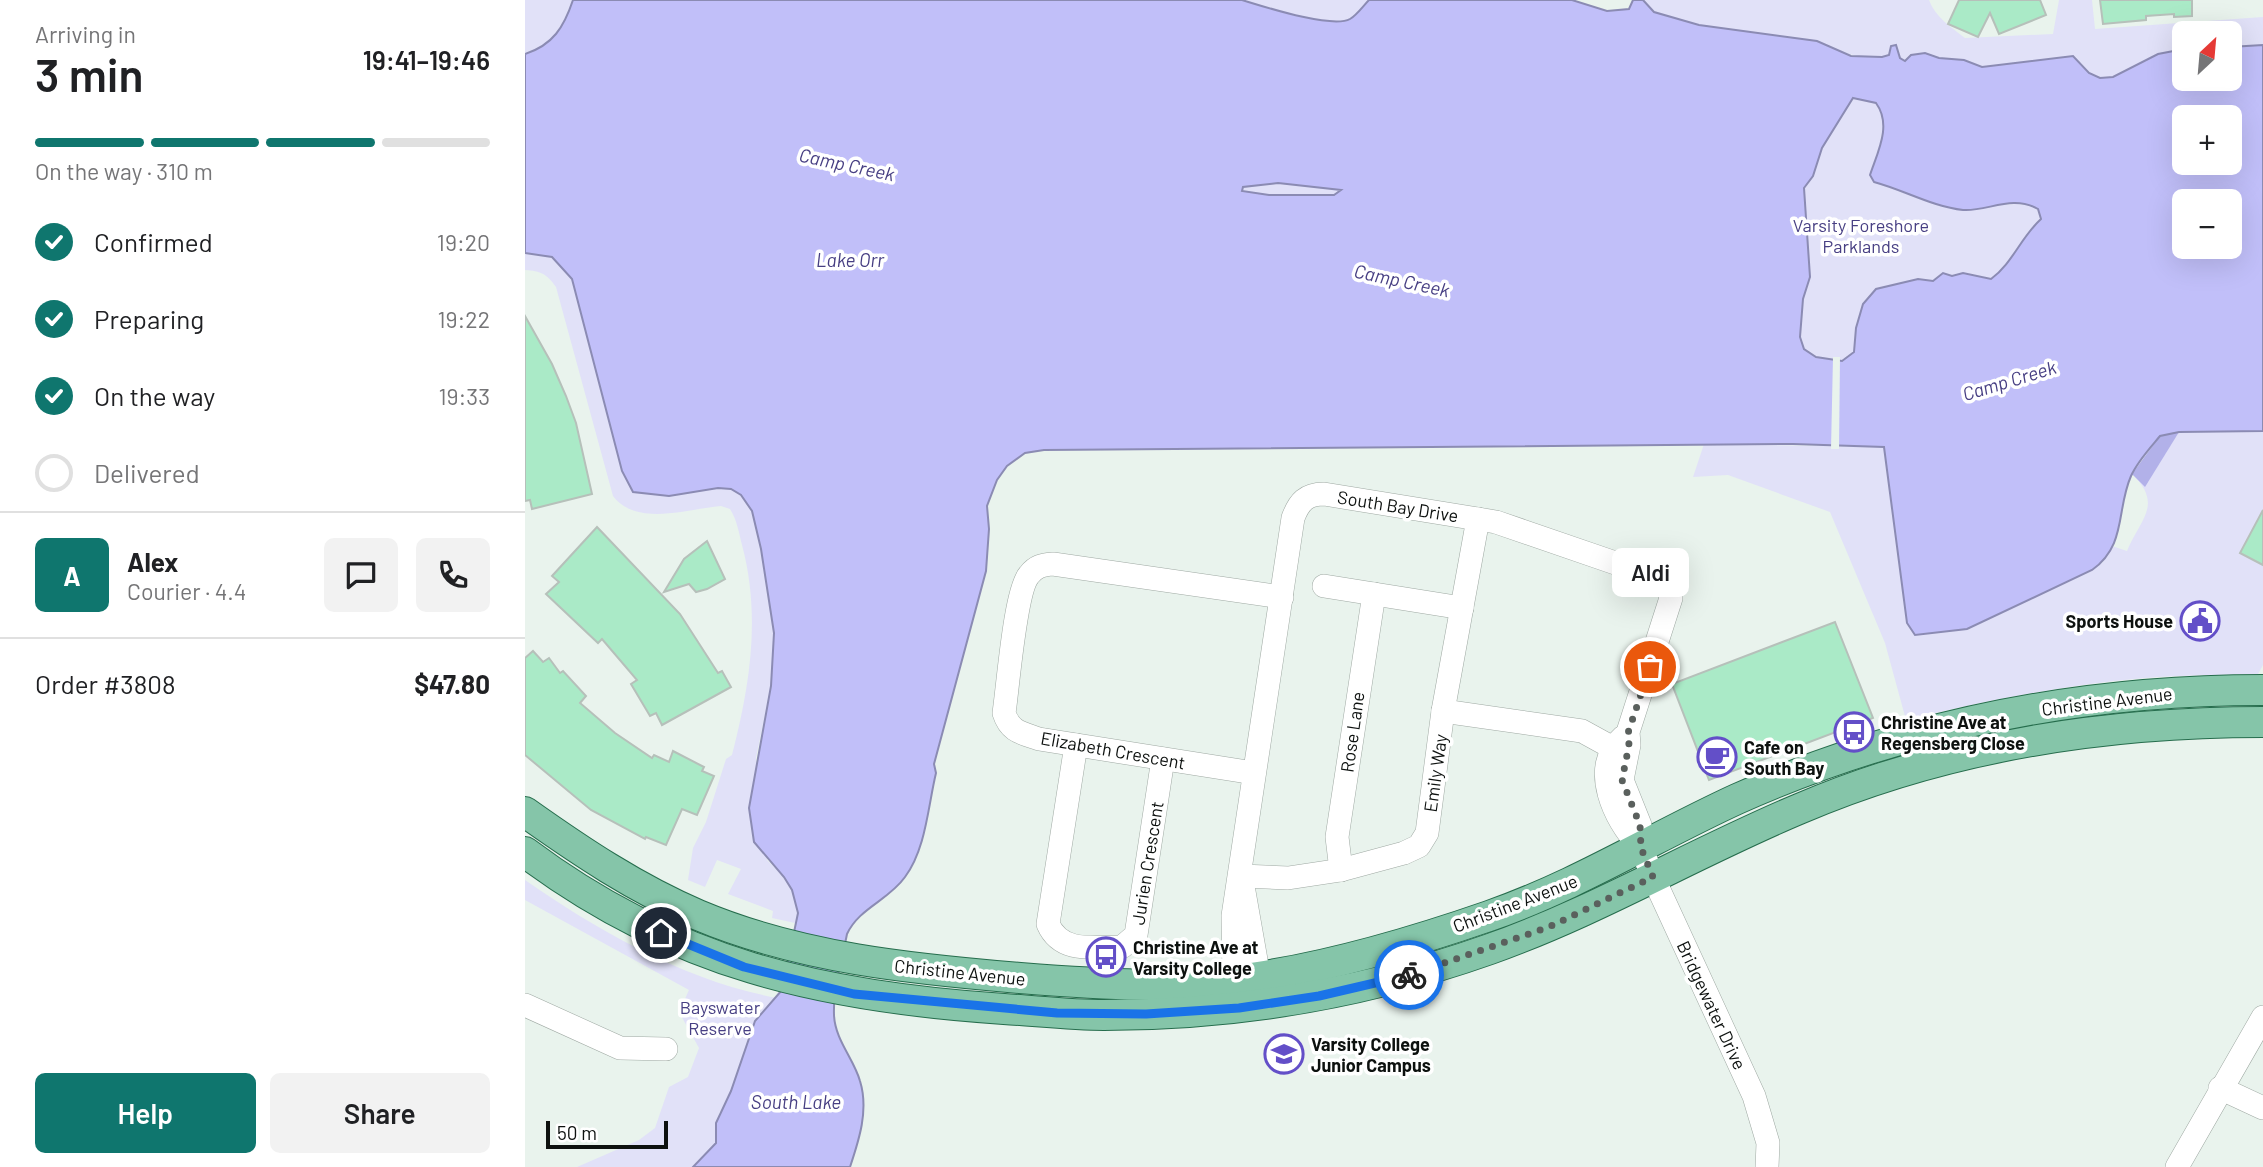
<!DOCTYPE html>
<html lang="en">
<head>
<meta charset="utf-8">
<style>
	:root { --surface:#fff; --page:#f2f2f2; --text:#202124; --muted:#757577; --line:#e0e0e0; --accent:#0f766e }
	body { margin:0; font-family:Barlow,sans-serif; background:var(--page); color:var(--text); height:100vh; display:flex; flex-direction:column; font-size:26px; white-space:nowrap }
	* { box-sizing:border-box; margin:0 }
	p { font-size:23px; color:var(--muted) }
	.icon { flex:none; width:38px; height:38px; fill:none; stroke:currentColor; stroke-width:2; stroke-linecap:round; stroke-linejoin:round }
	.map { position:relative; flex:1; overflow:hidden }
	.panel { display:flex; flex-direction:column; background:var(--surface); width:525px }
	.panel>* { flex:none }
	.needle { width:46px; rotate:26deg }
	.tools { position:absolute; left:1647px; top:21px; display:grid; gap:14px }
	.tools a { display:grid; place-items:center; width:70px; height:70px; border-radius:10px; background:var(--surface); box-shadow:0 7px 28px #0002; font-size:35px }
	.scale { position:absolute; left:21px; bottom:18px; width:122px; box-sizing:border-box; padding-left:7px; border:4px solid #0d110f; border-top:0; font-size:19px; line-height:24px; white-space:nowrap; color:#0d110f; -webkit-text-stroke:5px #fff; paint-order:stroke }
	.pin { position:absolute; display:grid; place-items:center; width:60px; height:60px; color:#fff; margin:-30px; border:4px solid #fff; border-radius:50%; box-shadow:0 2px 7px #0007 }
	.courier { position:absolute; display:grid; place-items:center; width:70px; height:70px; margin:-35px; border:5px solid #1a73e8; border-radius:50%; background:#fff; color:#222; box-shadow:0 2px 9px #0007 }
	.bubble { position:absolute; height:49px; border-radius:10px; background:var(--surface); box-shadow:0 7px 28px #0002; font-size:23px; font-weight:600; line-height:49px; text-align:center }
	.headline em { font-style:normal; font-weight:600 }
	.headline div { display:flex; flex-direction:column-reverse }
	.headline { display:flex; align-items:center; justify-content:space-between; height:119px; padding:0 35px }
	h1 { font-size:46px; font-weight:600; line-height:52px }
	.bar { display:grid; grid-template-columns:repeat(4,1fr); gap:10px 7px; align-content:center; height:84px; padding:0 35px }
	.bar i { height:9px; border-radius:5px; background:var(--line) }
	.bar .active { background:var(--accent) }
	.bar p { grid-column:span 4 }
	.line { display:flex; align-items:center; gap:18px; padding:0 35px; border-top:2px solid var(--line) }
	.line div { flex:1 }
	.round { display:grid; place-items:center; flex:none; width:74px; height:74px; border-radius:10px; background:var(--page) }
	ol { padding:0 35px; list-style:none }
	li { display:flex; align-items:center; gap:21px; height:77px }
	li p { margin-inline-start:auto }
	li .icon { padding:7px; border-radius:50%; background:var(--accent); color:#fff; stroke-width:4 }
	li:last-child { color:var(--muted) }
	li i { width:38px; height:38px; border:4px solid var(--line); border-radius:50% }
	.cta { display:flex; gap:14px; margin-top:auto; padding:14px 35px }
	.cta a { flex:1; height:80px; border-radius:10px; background:var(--accent); color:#fff; font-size:28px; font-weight:600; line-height:80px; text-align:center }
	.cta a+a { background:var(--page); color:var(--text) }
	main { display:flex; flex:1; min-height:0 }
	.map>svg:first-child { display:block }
</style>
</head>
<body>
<main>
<section class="panel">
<div class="headline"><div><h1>3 min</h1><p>Arriving in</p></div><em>19:41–19:46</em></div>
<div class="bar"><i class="active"></i><i class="active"></i><i class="active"></i><i></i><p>On the way · 310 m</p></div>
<ol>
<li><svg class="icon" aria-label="check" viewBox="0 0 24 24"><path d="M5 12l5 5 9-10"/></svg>Confirmed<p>19:20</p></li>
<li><svg class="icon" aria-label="check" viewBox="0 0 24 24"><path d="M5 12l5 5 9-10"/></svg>Preparing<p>19:22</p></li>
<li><svg class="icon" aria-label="check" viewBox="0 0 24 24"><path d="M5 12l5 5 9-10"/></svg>On the way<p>19:33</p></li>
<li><i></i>Delivered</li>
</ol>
<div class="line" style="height:126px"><b class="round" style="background:var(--accent);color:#fff">A</b><div><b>Alex</b><p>Courier · 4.4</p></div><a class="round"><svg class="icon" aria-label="chat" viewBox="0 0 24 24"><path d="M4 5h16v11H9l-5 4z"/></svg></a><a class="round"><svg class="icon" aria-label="phone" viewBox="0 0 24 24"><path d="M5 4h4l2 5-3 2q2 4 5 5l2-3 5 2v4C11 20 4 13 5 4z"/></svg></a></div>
<div class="line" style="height:91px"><div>Order #3808</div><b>$47.80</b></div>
<div class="cta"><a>Help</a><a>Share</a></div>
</section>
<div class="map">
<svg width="1738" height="1167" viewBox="0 0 1738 1167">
	<rect width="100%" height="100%" fill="#e9f3ed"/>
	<g fill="#e1e1f8">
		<path d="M0,0h48c-9,27 -19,45 -48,54z"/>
		<path d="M717,0h127c-6,6 -12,15 -19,19 -18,10 -88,-13 -108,-19z"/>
		<path d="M1118,0h286c6,17 22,27 36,38l88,-4 6,-34h33l3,29 168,-12v28l-33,2 -1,-14h-45v16l-26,5 -45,24h-13l-11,-5 -16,-17 -91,11 -18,-7 -25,-2 -14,-5 -14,3 -6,5 -5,-3 -4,-13c-2,3 -4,7 -7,10 -11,8 -46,-1 -57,-8l-133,-22 -45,-13z"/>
		<path d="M1328,98l23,5 9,11 -11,68c35,9 69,25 106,25 19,0 39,-8 58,2l3,10c-20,18 -29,45 -50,60l-28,-6 -30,8 -15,-2 -42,10 -20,39 -2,24 -12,9 -26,-4 -12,-8 -4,-12 3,-38 7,-22 -6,-89 9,-12 9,-28z"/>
		<path d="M753,183l63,6 -6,6h-66l-27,-4 1,-4z"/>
		<path d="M7,252l20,5 20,22 50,192 47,25 49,-8 13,1 10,6 11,16 9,38 13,84 -3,53 -15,72 11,102 17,17 8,13 6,23 -3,10 -23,-5 1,-7 -45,-17 13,-25 -24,-9 -12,27 -17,-7 5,-32 13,-26 20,-63 6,-4c18,-70 29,-139 10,-210 -3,-12 -5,-25 -12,-36l-9,-3c-35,3 -84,21 -108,-10l-57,-209c-9,-13 -15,-16 -31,-17v-17z"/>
		<path d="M1738,431v234l-5,9c-38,1 -76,1 -113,4 -81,7 -161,23 -239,42l-21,-77 -55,-131 -102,-37 -35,2 11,-33 180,3 23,176 8,12 52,-6 125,-59 11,-8 9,-16 15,5c13,-32 37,-46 5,-77l28,-38 19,-4z"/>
		<path d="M0,880c73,51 165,103 253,118l-23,23 -24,70 -12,23 -3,29 -23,24h-116l62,-27 16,-12 14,-41 19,-10 11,-29 -20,-36 10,-22 -164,-90z"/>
	</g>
	<path fill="#b2b1e9" d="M1654,432l-34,55 -13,-13 28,-38z"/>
	<path fill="#c1bff9" stroke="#8b8bb3" stroke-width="2" fill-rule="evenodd" d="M48,0h669c20,6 90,29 108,19 7,-4 13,-13 19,-19h203l35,11 22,-2 4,-9h10l11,12 45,13 118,16 34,15 31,1 7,-2 2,-9 5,-1 4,13 5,3 6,-6 14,-2 14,5 25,2 18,7 91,-11 16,17 11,5 13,-1 45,-23 26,-5v30h45l1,-32 33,-2v386l-84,1 -19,4c-10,12 -23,26 -29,40 -15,34 -4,69 -39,94l-125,59 -52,6 -8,-12 -23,-176 -91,-3 -749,6 -19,3 -18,13 -10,14 -10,26 2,23 -3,42 -52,193 2,9c-8,33 -10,76 -31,104 -16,23 -46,31 -58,57 -5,26 -14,55 -13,81 1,25 20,44 26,66 9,29 -1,59 -10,86h-157l23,-24v-20l15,-32 24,-70 27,-31 16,-77 -6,-23 -8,-13 -30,-35 -5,-34 22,-122 3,-53 -13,-84 -9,-38 -11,-16 -10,-6 -13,-1 -49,8 -36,-4 -11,-21 -50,-192 -20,-22 -27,-4v-199c28,-9 39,-27 48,-54zM1328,98l23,5c16,22 2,48 -6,72l4,7c30,8 59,25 89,28 24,2 49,-16 75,-1l3,10c-20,18 -29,45 -50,60l-28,-6 -11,3 -9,-3 -10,8 -15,-2 -42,10 -13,15 -7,24 -2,24 -12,9 -26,-4 -12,-8 -4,-12 3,-38 7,-22 -6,-89 9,-12 9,-28zM1659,117h45v46h-45zM753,183l63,7 -7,5h-65l-27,-4 1,-4zM1659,201h45v46h-45z"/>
	<path fill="#e9f3ed" d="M1308,357h7l-1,92h-8z"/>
	<g fill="#aaeac7" stroke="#b6c0ba" stroke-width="2">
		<path d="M1434,0h81l6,15 -47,19 -9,-21 -12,24 -30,-13z"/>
		<path d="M1575,0h92v16l-18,1v-3l-28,2v4l-43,4z"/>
		<path d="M0,316l27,48 14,32 10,27 16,71 -60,15 -2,-9 -5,1z"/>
		<path d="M1738,510v55l-23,-12z"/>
		<path d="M72,527l83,87 38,59 4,-2 9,16 -69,38 -6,-12 -6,3 -19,-32 6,-4 -35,-41 -4,4 -52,-49 13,-12 -7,-6z"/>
		<path d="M182,541l18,38 -18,10 -11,3 -7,-8 -25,8 20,-33z"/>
		<path d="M1310,622l38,96 -164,62 -37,-96z"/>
		<path d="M8,651l10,11 6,-4 11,15 3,-2 23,25 -6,7 35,30 37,25 2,-3 15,7 4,-11 31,16 -2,4 12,5 -17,39 -15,-6 -16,36 -20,-8 -1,2 -54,-29 -66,-55v-97z"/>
	</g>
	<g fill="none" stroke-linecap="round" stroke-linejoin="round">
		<g stroke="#9fa9a3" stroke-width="24">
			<g id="minor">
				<path d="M799,586l138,22"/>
				<path d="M918,711l139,20 31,17"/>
				<path d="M1098,737c-35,31 -8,83 18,111"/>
				<path d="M551,745l-28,179c13,30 46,23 74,23l14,-12 27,-176"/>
				<path d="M729,773l-215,-34c-17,-6 -29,-7 -35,-26 4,-26 11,-122 25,-138 7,-9 13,-10 24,-11l229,33"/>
				<path d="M816,870l-4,-33 37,-243"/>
				<path d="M716,876l47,2 53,-8 63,-17 15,-7 8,-13 16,-122 35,-192"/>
				<path d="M718,886l16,91"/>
				<path d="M709,980l-1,-64 60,-398c6,-16 13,-24 31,-24l172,28 160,55 11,7 4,14 -43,134 1,13 -7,35 18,45 1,23 12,29 101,219 14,47 -1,24"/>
				<path d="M0,1005l95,43 46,1"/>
				<path d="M1695,1088l43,20"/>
				<path d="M1652,1167l86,-150"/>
			</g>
		</g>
		<g stroke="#266d4d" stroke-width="32">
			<g id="major">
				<path d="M0,812c55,39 110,76 173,103 102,43 214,54 322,63 78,6 162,12 238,-1 79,-12 156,-35 231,-61 87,-30 165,-79 248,-117 166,-74 345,-109 526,-109"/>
				<path d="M0,852c149,112 297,145 479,157 33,2 67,6 100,6 132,0 262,-22 386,-66 107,-38 204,-96 309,-140 147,-63 304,-87 464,-87"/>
			</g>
		</g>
		<use href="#minor" stroke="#fff" stroke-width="23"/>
		<use href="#major" stroke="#85c5a9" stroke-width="30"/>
	</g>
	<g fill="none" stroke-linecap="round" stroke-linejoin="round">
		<path stroke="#5a605d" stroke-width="7" stroke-dasharray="0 12.6" d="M884,975l140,-48 104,-50 -12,-29 -1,-23 -18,-45 7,-35 -1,-12 22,-66"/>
		<path stroke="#1a73e8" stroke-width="9" d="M136,933l83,34 110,27 203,19 89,1 93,-6 80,-12 90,-21"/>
	</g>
	<defs>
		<g id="civic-ring" transform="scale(2.0125)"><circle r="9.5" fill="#fff" stroke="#634fc8" stroke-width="1.5"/><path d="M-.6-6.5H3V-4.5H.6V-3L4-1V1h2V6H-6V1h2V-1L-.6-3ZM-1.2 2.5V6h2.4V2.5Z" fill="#634fc8"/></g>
		<g id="bus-ring" transform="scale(2.0125)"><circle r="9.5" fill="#fff" stroke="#634fc8" stroke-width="1.5"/><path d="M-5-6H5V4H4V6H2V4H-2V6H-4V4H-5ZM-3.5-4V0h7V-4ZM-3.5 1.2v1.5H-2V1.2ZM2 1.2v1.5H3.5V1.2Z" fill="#634fc8"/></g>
		<g id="cafe-ring" transform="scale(2.0125)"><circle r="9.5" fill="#fff" stroke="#634fc8" stroke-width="1.5"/><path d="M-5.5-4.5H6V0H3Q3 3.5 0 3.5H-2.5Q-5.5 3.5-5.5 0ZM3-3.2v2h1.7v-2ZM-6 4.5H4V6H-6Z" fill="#634fc8"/></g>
		<g id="school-ring" transform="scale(2.0125)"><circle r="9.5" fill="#fff" stroke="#634fc8" stroke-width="1.5"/><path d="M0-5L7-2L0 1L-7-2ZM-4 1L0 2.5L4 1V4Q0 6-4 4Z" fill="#634fc8"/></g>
	</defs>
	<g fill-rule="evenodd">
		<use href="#civic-ring" x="1675" y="621"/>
		<use href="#bus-ring" x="1329" y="732"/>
		<use href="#cafe-ring" x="1192" y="757"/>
		<use href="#bus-ring" x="581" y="957"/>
		<use href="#school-ring" x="759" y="1054"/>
	</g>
	<g text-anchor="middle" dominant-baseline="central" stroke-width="7" stroke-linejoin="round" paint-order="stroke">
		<g font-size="18" fill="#473f83" stroke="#fff">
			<text x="1336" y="225">Varsity Foreshore<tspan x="1336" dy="21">Parklands</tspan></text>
			<text x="195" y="1007">Bayswater<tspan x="195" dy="21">Reserve</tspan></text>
		</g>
		<g font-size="18" fill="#0d110f" stroke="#fff">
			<text transform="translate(873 506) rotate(9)">South Bay Drive</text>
			<text transform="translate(1582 701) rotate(-7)">Christine Avenue</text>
			<text transform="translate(827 732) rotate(-82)">Rose Lane</text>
			<text transform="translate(588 750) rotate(10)">Elizabeth Crescent</text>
			<text transform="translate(910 773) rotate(-82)">Emily Way</text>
			<text transform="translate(622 863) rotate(-81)">Jurien Crescent</text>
			<text transform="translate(990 903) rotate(-21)">Christine Avenue</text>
			<text transform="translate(435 972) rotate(6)">Christine Avenue</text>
			<text transform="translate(1187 1005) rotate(65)">Bridgewater Drive</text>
		</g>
		<g font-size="18" font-weight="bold" fill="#0d110f" stroke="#fff" text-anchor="start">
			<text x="1648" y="621" text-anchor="end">Sports House</text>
			<text x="1356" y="722">Christine Ave at<tspan x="1356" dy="21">Regensberg Close</tspan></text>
			<text x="1219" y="747">Cafe on<tspan x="1219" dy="21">South Bay</tspan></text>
			<text x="608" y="947">Christine Ave at<tspan x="608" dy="21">Varsity College</tspan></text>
			<text x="786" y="1044">Varsity College<tspan x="786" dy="21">Junior Campus</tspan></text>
		</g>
		<g font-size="19" font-style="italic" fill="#473f83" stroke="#fff">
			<text transform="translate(322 164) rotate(12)">Camp Creek</text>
			<text x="325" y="259">Lake Orr</text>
			<text transform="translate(877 280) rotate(12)">Camp Creek</text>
			<text transform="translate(1484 380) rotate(-17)">Camp Creek</text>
			<text x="271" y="1101">South Lake</text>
		</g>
	</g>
</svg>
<div class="tools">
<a><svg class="needle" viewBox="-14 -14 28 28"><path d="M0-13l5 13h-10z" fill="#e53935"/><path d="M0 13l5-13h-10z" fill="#757577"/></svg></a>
<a>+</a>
<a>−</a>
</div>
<div class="scale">50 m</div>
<div class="pin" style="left:1125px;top:667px;background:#ea580c"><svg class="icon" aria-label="bag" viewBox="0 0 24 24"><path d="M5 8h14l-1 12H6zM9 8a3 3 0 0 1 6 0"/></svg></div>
<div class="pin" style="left:136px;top:933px;background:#1f2937"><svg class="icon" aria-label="home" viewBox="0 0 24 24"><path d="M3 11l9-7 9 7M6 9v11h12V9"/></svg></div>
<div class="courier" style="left:884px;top:975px"><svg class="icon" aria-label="bike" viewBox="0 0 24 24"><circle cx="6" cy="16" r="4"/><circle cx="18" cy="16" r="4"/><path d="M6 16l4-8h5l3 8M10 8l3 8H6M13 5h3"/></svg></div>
<div class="bubble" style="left:1087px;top:548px;width:77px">Aldi</div>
</div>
</main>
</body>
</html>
